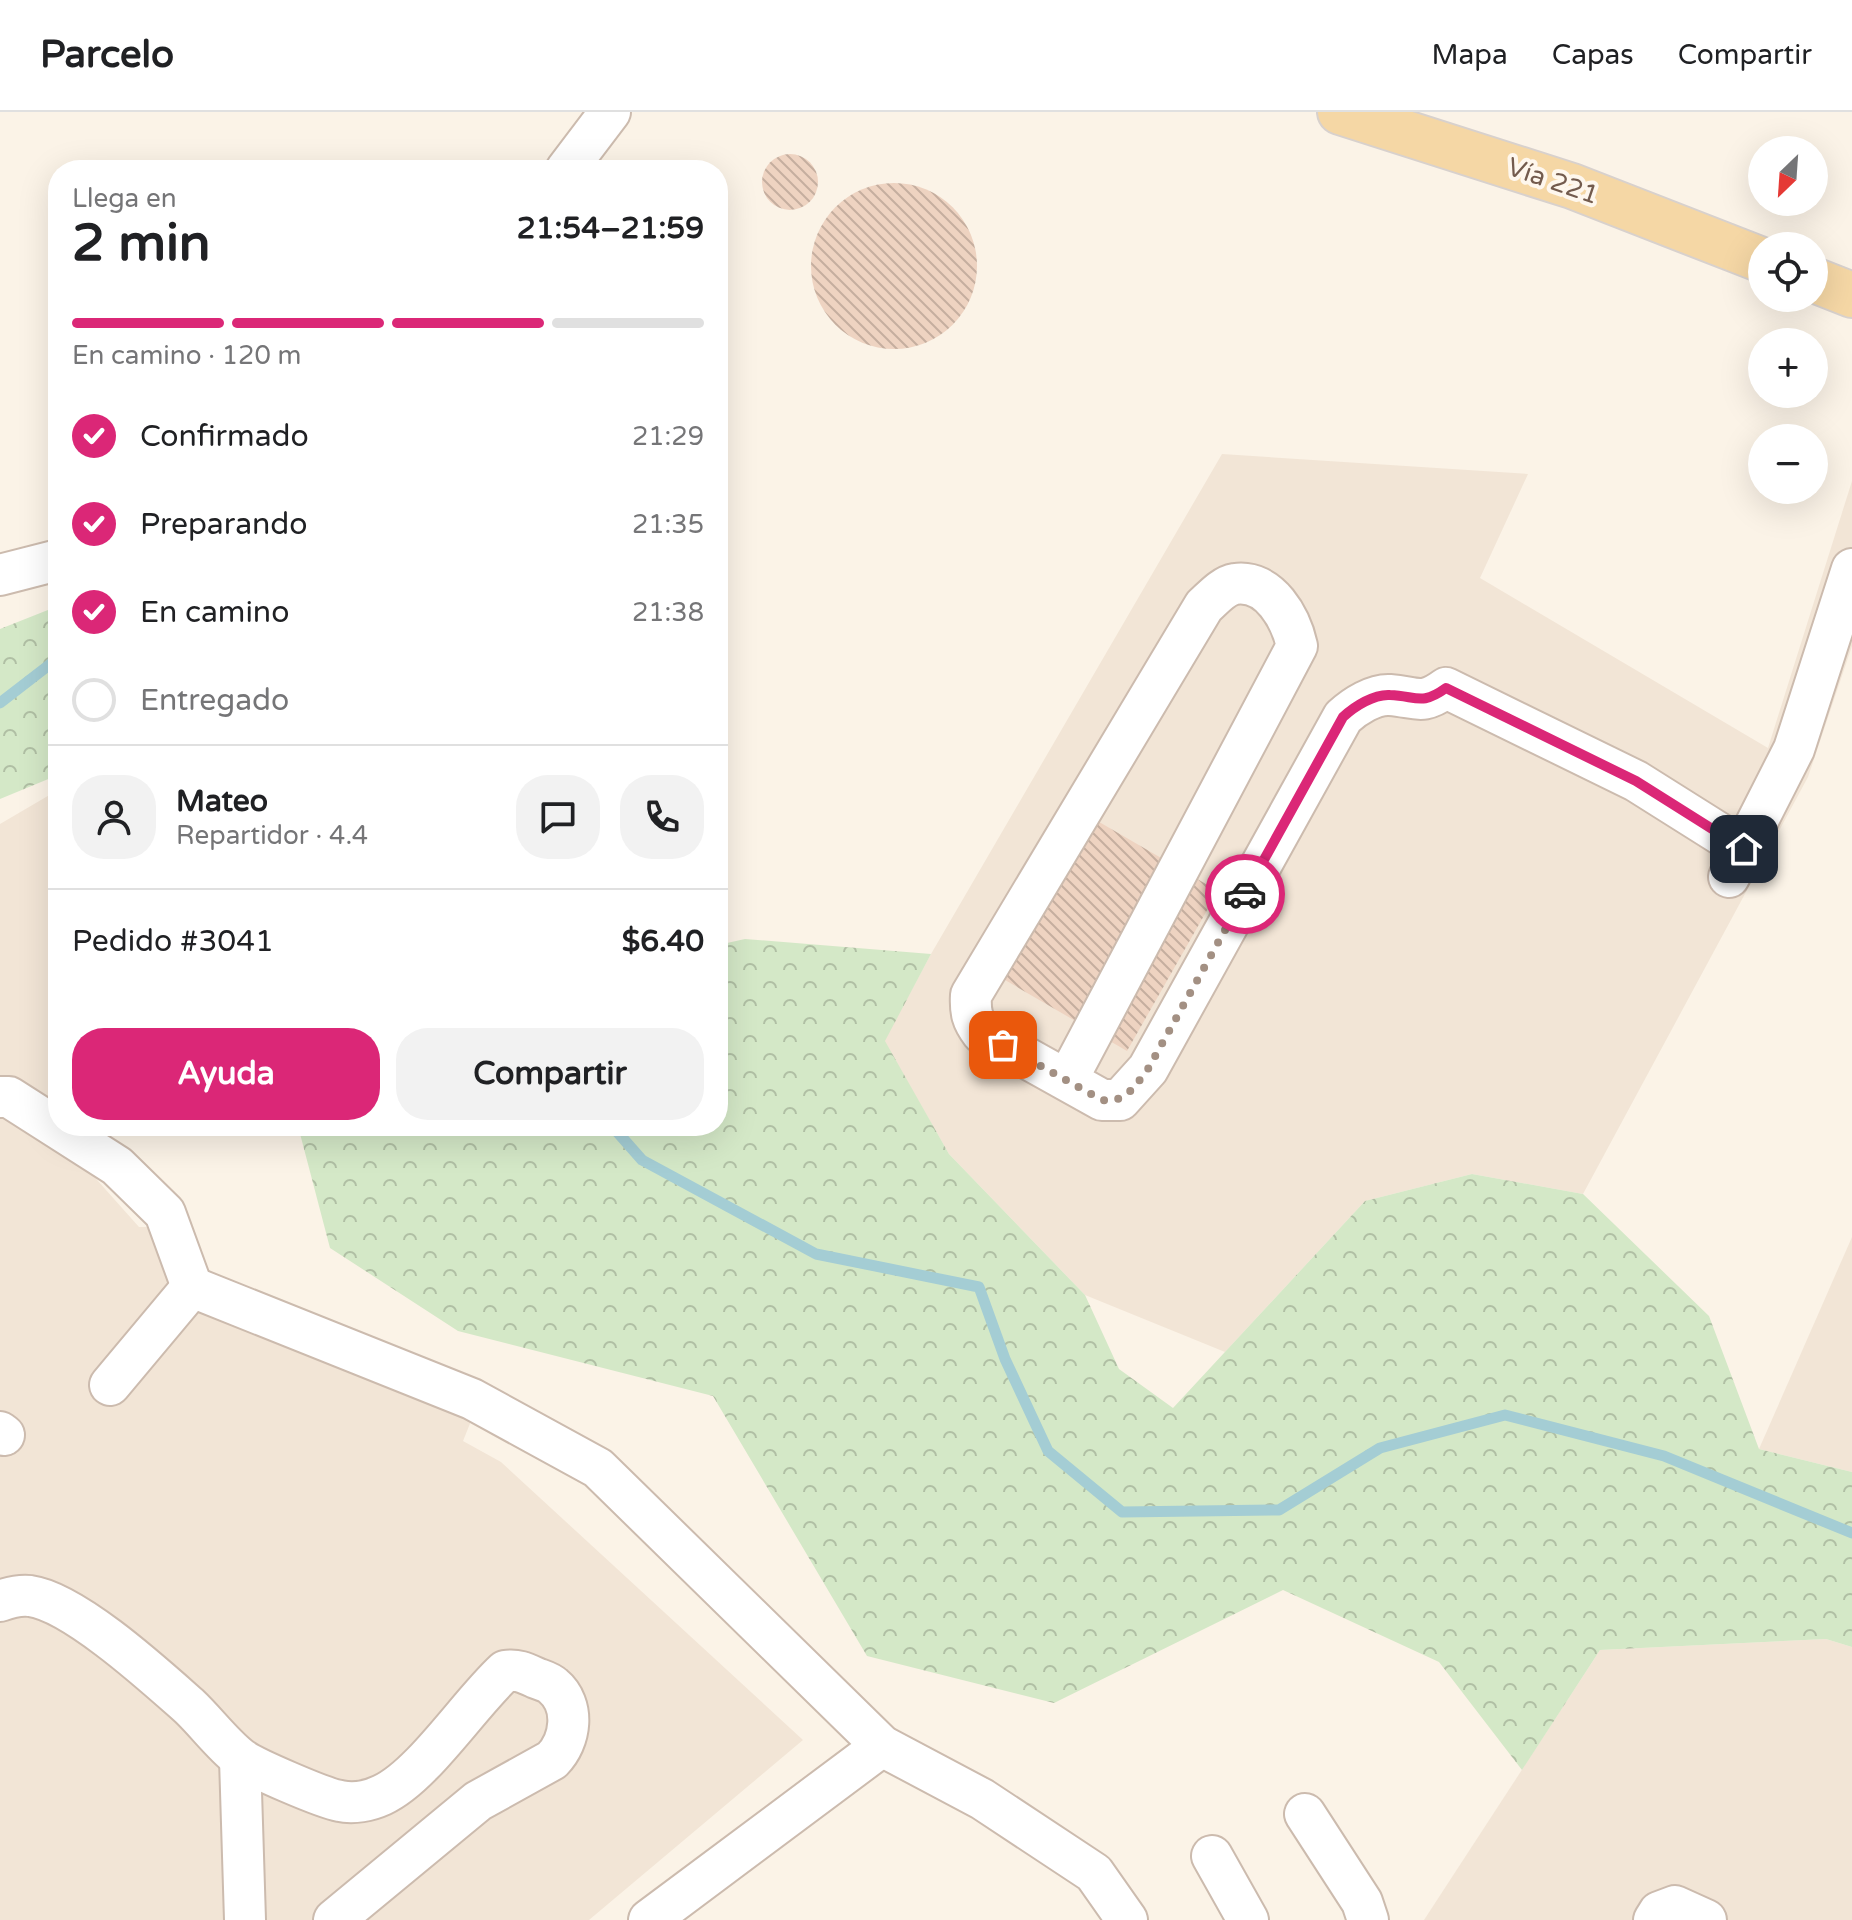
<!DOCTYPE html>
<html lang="es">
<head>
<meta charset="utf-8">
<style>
	:root { --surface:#fff; --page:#f2f2f2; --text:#202124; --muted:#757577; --line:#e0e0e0; --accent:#db2777 }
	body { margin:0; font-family:"Varela Round",sans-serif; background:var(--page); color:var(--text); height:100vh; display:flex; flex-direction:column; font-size:30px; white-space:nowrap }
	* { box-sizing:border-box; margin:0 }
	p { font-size:26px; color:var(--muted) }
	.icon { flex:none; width:44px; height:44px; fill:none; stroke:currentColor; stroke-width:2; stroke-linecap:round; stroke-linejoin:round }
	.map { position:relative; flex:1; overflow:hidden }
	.drawer { position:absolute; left:48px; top:48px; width:680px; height:976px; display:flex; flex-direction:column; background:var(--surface); border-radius:32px; box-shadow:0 8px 32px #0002 }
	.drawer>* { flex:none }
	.needle { width:52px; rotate:205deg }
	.buttons { position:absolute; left:1748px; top:24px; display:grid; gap:16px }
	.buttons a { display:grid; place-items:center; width:80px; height:80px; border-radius:50%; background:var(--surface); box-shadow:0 8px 32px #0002; font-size:40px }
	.pin { position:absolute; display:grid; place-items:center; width:68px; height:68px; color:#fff; margin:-34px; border-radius:16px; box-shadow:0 4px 12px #0006 }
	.courier { position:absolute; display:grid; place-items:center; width:80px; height:80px; margin:-40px; border:6px solid #db2777; border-radius:50%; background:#fff; color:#222; box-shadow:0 2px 10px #0007 }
	.overview em { font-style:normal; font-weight:800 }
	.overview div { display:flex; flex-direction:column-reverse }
	.overview { display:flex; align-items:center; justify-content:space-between; height:136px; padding:0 24px }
	h1 { font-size:52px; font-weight:800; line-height:60px }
	.bar { display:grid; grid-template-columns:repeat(4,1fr); gap:12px 8px; align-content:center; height:96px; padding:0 24px }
	.bar i { height:10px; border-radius:6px; background:var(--line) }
	.bar .on { background:var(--accent) }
	.bar p { grid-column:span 4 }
	.line { display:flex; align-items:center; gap:20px; padding:0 24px; border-top:2px solid var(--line) }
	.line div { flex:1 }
	.round { display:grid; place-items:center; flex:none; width:84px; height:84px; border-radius:32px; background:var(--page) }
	ol { padding:0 24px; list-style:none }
	li { display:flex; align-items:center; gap:24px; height:88px }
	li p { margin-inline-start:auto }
	li .icon { padding:8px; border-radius:50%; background:var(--accent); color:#fff; stroke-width:4 }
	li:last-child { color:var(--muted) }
	li i { width:44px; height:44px; border:4px solid var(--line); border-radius:50% }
	.primary-button { display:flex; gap:16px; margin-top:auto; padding:16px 24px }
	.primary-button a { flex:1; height:92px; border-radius:32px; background:var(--accent); color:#fff; font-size:32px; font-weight:800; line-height:92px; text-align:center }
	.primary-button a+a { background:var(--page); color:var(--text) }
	header { display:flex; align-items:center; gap:48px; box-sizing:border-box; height:112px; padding:0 40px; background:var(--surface); border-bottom:2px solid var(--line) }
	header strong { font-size:38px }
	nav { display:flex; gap:44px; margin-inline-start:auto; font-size:28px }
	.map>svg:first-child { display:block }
</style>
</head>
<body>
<header>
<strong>Parcelo</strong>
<nav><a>Mapa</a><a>Capas</a><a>Compartir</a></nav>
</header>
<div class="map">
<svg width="1852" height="1808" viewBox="0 0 1852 1808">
	<defs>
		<pattern id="forest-crowns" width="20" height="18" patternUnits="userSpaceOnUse" patternTransform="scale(2)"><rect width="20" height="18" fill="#d4e8c7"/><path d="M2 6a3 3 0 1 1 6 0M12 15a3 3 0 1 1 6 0" fill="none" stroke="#b0bfa4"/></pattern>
		<pattern id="building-back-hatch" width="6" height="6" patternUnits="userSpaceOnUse" patternTransform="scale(2)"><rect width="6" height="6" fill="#eed3c1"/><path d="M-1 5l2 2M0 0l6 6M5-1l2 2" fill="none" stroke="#c5ae9f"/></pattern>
	</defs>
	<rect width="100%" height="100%" fill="#fbf3e7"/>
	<g fill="#f2e5d6">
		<path d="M1222,342l306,20 -48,104 288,170 84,-267v165l-44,131 -225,417 -111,-20 -107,27 -140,151 -140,-57 -136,-141 -65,-113 47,-87z"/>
		<path d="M58,678v336h56l-41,27 66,74h16l51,83 269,101 -12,30 38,21 302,278 -214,180h-589v-1096z"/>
		<path d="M1852,1125v235l-93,-23z"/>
		<path d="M1826,1527l26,8v273h-428l176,-270z"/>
	</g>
	<g fill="url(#forest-crowns)">
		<path d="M58,494v169l-58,24v-170z"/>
		<path d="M745,827l186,15 -46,87 64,113 136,141 34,74 54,39 192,-207 107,-27 111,20 126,122 50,133 93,23v175l-26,-8 -226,11 -78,120 -83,-108 -156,-72 -229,113 -187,-47 -154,-260 -255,-65 -128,-83 -32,-122h420v-181z"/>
	</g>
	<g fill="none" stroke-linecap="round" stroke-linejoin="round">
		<g stroke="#a4cdd4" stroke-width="11">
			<path d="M0,591l53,-41 5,-1"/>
			<path d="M612,1014l30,34 174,94 163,33 26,72 43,92 74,61 157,-2 101,-62 125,-33 159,41 188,77"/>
		</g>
	</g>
	<g fill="url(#building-back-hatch)">
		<circle cx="790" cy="70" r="28"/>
		<circle cx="894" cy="154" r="83"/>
		<path d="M1063,689l155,90 -91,160 -153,-89z"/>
	</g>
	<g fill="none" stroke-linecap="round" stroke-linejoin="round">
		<g stroke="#ccbbae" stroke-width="44">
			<g id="minor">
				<path d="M566,58l44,-58"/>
				<path d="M0,463l58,-15"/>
				<path d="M1729,765l65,-128 58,-180"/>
				<path d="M1067,968l230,-434c-6,-27 -27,-67 -62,-62 -12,2 -22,14 -31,22l-233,389c-1,17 1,25 11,38l120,67h18l28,-31 195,-352c12,-11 31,-23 47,-22 27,2 31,11 56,-7l190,93 108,68"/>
				<path d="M0,985h9l108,69 48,47 27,74"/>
				<path d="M110,1273l82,-98 280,112 126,69 284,278 100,53 112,74 33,47"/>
				<path d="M0,1320l4,3"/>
				<path d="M0,1489c8,-3 21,-6 30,-5 44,6 124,79 159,110 17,16 32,37 51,52 13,10 83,40 100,43 13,3 29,0 42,-6 41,-19 87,-91 123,-124 12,-2 20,2 31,7 5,2 13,4 17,8 23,19 18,55 -1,74l-74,41 -144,119"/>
				<path d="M240,1647l5,161"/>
				<path d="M1305,1702l57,88 6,18"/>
				<path d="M1212,1744l36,64"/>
				<path d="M649,1808l233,-174"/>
				<path d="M1654,1808l5,-8 16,-6 31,14"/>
			</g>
		</g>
		<g stroke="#d8d1cd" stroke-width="48">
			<g id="major">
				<path d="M1340,0l232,74 190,74"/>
				<path d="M1814,168l38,15"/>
			</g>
		</g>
		<use href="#minor" stroke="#fff" stroke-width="40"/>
		<use href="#major" stroke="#f5d7a5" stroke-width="44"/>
	</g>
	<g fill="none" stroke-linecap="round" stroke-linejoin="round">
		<path stroke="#a39083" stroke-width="8" stroke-dasharray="0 14.4" d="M1003,933l99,55c24,3 32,-13 46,-31l97,-175"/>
		<path stroke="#db2777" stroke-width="10" d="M1245,782l98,-177c12,-11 31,-23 47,-22 27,1 31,11 56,-7l190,93 108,68"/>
	</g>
	<g text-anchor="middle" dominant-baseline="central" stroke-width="8" stroke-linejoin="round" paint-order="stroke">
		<g font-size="26" fill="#735b4d" stroke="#fef7ed">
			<text transform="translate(1553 69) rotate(19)">Vía 221</text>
		</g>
	</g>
</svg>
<div class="buttons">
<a><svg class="needle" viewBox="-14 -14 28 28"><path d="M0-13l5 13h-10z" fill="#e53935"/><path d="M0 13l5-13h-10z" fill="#757577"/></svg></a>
<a><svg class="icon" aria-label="locate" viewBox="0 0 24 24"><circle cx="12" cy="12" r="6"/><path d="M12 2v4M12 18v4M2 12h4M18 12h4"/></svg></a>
<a>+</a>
<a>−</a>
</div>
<div class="pin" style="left:1003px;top:933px;background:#ea580c"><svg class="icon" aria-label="bag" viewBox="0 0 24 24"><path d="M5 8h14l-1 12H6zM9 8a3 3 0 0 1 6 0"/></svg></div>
<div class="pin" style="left:1744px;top:737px;background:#1f2937"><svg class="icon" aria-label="home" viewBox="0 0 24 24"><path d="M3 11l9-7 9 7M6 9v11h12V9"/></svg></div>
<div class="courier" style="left:1245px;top:782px"><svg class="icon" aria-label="car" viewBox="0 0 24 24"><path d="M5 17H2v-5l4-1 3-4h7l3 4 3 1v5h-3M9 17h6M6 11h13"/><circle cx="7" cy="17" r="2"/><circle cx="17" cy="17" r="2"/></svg></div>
<section class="drawer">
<div class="overview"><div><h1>2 min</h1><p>Llega en</p></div><em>21:54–21:59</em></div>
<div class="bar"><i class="on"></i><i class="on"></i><i class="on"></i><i></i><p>En camino · 120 m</p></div>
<ol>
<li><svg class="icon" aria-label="check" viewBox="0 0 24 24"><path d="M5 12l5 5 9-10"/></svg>Confirmado<p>21:29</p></li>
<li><svg class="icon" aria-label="check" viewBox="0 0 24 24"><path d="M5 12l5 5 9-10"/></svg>Preparando<p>21:35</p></li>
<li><svg class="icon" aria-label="check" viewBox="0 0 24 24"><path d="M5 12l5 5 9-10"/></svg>En camino<p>21:38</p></li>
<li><i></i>Entregado</li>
</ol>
<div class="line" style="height:144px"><a class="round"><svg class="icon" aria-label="person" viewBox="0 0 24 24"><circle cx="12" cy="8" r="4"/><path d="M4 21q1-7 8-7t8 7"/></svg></a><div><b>Mateo</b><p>Repartidor · 4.4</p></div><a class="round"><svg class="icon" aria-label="chat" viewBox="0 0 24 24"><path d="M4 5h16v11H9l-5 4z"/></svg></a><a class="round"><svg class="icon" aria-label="phone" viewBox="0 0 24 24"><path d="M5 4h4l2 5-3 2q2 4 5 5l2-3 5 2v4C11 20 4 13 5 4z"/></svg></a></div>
<div class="line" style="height:104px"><div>Pedido #3041</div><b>$6.40</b></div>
<div class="primary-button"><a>Ayuda</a><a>Compartir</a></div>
</section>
</div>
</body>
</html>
